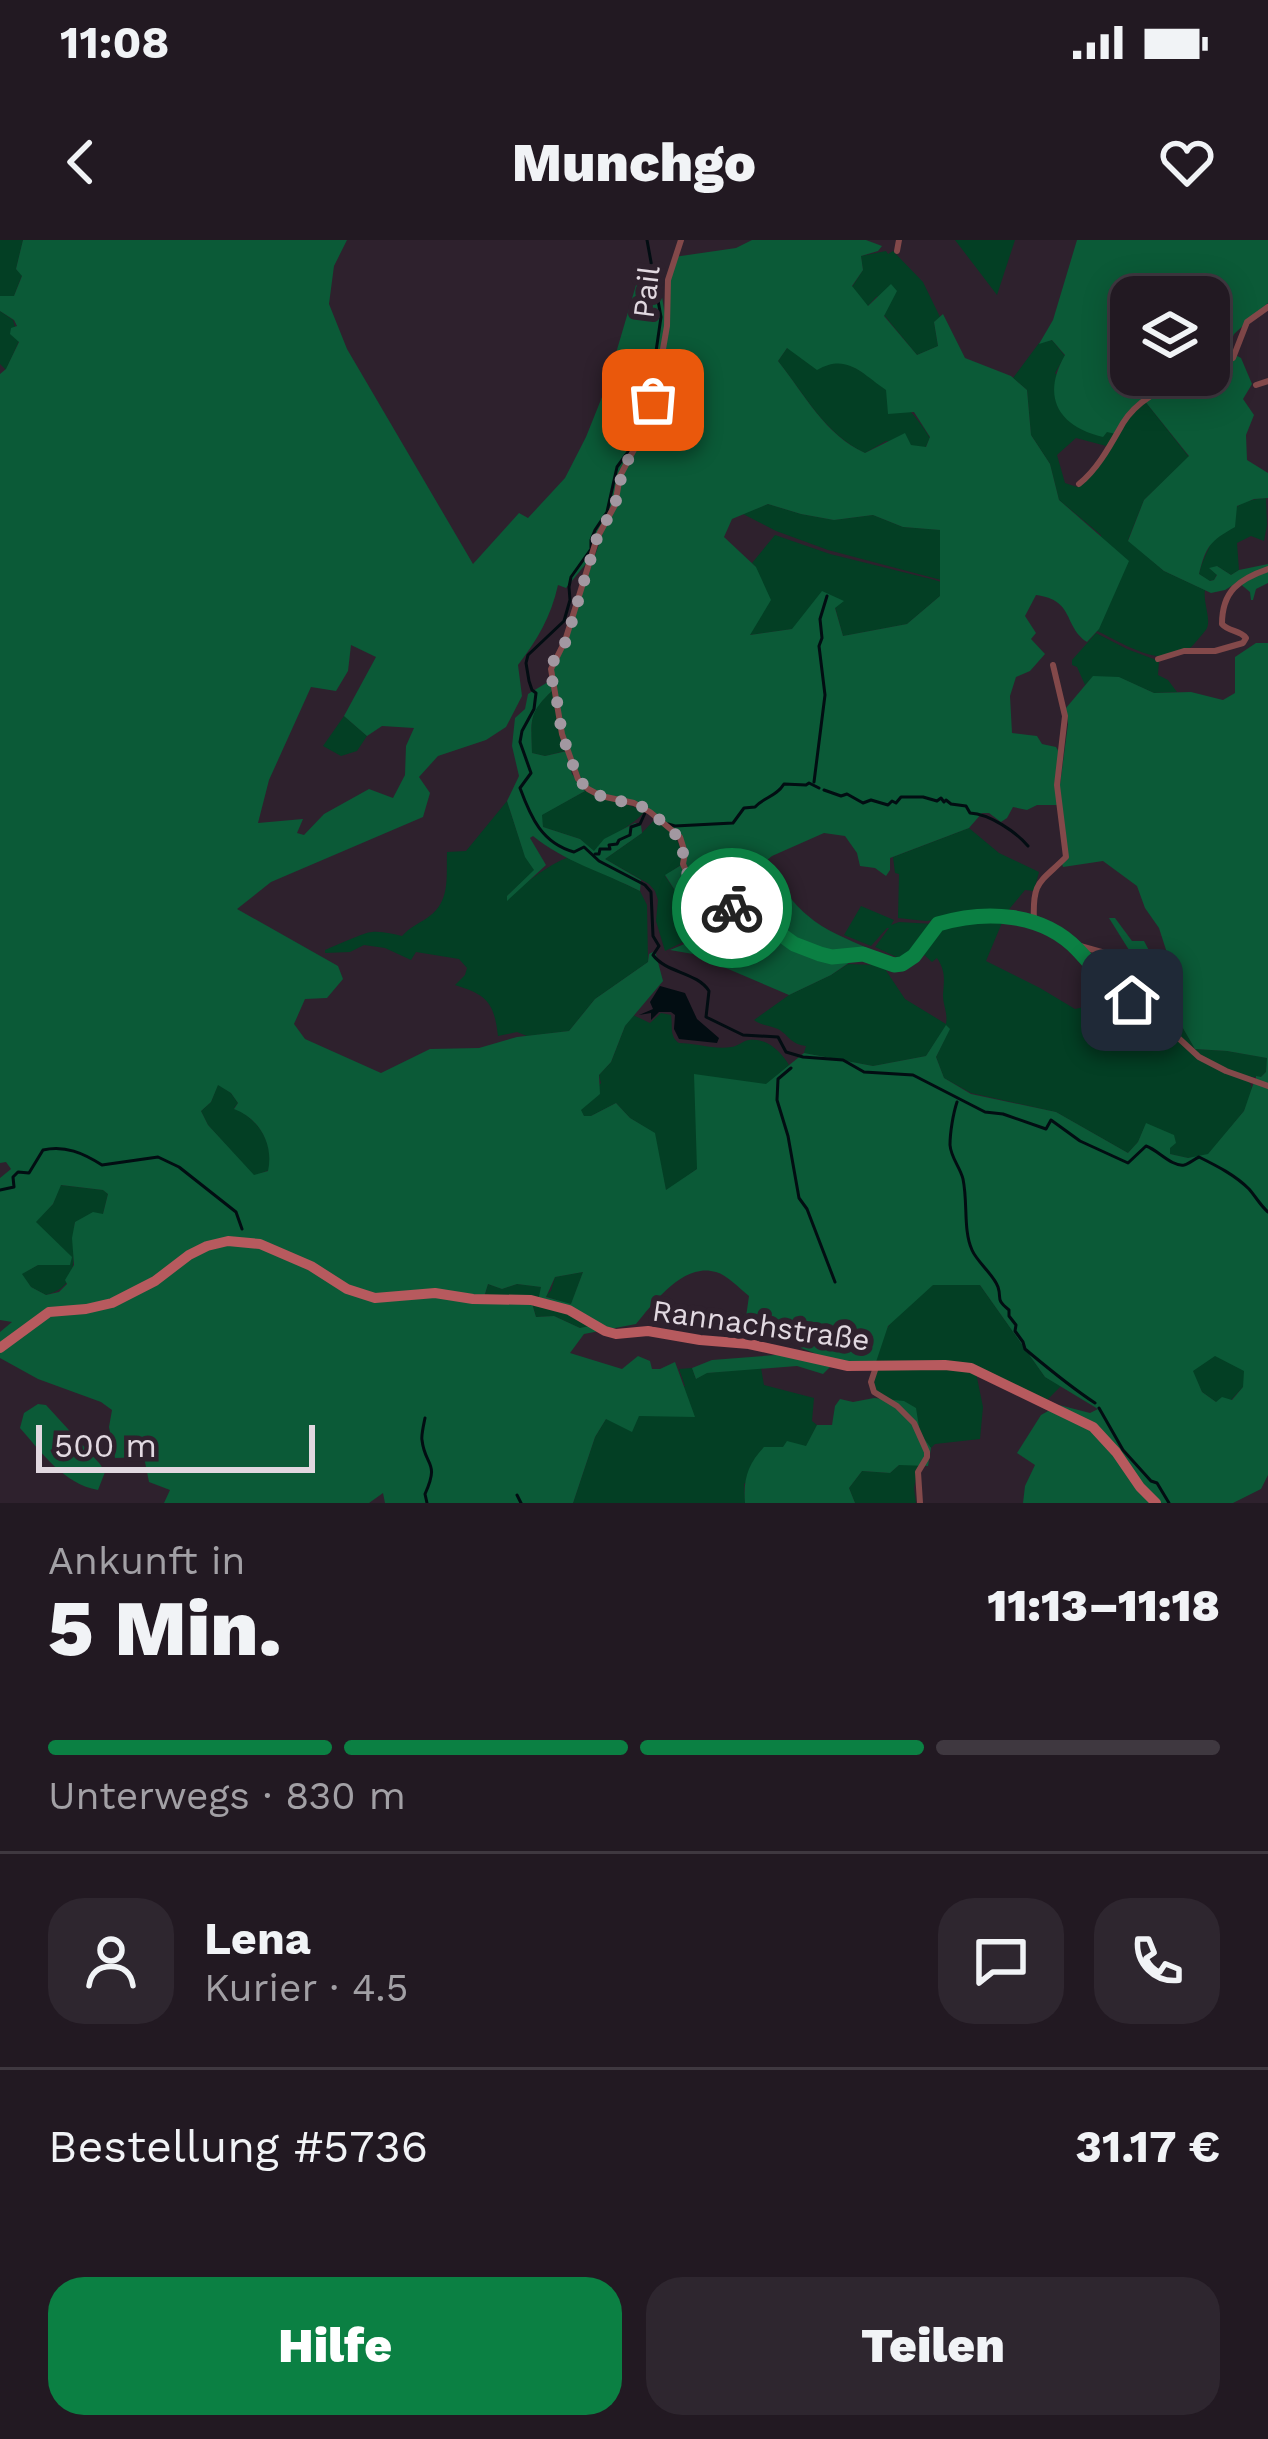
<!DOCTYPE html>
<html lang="de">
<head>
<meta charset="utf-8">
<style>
	:root { --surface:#221922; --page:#2e262f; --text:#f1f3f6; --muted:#a2a0a5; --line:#3f3840; --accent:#0b8043 }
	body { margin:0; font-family:"Work Sans",sans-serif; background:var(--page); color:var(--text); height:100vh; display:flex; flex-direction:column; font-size:45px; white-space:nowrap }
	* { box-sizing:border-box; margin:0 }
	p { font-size:39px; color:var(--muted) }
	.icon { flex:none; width:66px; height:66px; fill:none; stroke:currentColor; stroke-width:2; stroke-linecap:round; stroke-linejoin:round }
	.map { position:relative; height:1263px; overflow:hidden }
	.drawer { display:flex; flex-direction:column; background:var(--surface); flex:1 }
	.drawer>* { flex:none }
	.tools { position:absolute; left:1110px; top:36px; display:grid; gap:24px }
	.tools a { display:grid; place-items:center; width:120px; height:120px; border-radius:24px; background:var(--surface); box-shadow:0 6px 30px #0003,0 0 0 3px var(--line); font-size:60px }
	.scale { position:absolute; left:36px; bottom:30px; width:279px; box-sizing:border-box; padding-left:12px; border:6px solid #e1d8e0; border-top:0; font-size:33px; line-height:42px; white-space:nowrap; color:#e1d8e0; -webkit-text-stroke:9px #2e212d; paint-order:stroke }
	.pin { position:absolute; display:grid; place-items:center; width:102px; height:102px; color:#fff; margin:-51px; border-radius:24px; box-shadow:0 6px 18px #0006 }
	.courier { position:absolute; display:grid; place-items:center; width:120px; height:120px; margin:-60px; border:9px solid #0b8043; border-radius:50%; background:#fff; color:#222; box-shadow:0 3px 15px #0007 }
	.head em { font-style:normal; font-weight:800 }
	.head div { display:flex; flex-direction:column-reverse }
	.head { display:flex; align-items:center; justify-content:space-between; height:204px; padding:0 48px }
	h1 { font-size:78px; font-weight:800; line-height:90px }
	.bar { display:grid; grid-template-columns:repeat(4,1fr); gap:18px 12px; align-content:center; height:144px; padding:0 48px }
	.bar i { height:15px; border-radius:9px; background:var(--line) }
	.bar .active { background:var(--accent) }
	.bar p { grid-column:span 4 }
	.line { display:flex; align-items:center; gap:30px; padding:0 48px; border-top:3px solid var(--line) }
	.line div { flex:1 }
	.round { display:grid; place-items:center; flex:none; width:126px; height:126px; border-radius:36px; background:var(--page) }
	.action { display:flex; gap:24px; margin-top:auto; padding:24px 48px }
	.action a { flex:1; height:138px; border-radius:36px; background:var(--accent); color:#fff; font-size:48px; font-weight:800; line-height:138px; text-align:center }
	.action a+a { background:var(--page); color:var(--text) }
	.status { display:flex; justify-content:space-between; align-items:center; height:84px; padding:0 60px; background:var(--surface); direction:ltr }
	.status svg { height:33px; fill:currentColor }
	header { display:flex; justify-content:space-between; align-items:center; height:156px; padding:0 48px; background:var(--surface); font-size:54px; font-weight:800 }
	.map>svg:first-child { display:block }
</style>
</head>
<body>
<div class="status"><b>11:08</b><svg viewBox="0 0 49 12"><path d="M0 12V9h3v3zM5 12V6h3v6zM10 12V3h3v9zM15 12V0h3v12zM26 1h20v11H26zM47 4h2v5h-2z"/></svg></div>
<header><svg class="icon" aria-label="back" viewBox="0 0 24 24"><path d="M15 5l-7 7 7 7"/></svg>Munchgo<svg class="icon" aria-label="heart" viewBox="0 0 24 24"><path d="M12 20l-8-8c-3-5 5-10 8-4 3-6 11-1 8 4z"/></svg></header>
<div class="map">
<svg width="1268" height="1263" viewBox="0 0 1268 1263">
	<rect width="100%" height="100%" fill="#2e212d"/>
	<g fill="#033f24" fill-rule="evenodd">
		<path d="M0,0h23l-7,29 6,6 -8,21h-14z"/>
		<path d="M955,0h60l-18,55z"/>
		<path d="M886,11l2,3 5,-3 30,31 17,35 -6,5 4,24 -21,9 -33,-40 12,-24 -20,6 -9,10 -15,-20 11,-17 -2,-14z"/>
		<path d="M0,71l13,9 6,21 -13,29 -6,-6z"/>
		<path d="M1052,100l13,16 -10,17 52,58 37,-31 45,57 -45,43 -16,40 36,31 41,19c-2,13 6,28 2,38 0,1 -11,14 -12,15 -27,31 -68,2 -98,-12l4,-96 -42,-35 -9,-36 -19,-29 -4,-45 -14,-12 26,-35zM1076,198l34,9 -22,31 -11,9 -12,-4 -8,-28z"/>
		<path d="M787,108c17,5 50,11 65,18 30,17 61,42 78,72l-5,10 -39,-7 -21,12c-40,-19 -60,-58 -87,-92z"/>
		<path d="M1266,258l1,27 -3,16 -13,-5 -14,7 2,27 -8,5 -14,-9 -7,3 7,5 -3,6 -5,1 -10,-7c5,-20 23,-55 39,-68 7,-6 19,-7 28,-8z"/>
		<path d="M768,264l33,10 33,6 39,-5 30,12 38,3v50l-113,-30 -52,-19 -33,-17z"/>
		<path d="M775,295l55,19 105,26 6,2 -1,14 -33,28 -64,12 -8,-29 8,-6 -51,28 -43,6 7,-68 -4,-4z"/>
		<path d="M1096,393l31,16 32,12 -1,14 10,5 9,12 -23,1 -36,-16h-25l-8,8 -8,-18 -5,-2v-5z"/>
		<path d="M554,449l11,62 -20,5 -13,-3c-1,-34 -4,-41 22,-64z"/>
		<path d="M344,476l23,20 -10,15 -16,5 -18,-10z"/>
		<path d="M587,550l58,21c-15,18 -36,23 -51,41l-14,-13 -37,-12 -2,-12z"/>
		<path d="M507,561l18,55 10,14 -28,26c22,-14 38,-30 62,-39l71,34 7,14 1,57 -53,37 -26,32 -42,5 -10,-4 -19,4c-4,-34 -11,-41 -43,-51l10,-10 2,-7 -8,-9 -43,-7 -5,8 -26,-12 -21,-3 -14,7 -25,1v-3c10,-4 40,-18 47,-18 10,-1 21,2 30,4 8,-9 16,-12 25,-18 24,-16 19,-41 20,-66l19,-1z"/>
		<path d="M656,578c18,15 26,23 26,46l-17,12 13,19 15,42 -28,14 -9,-30 2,-21 -3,-9 -6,-7 -44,-25 37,-26z"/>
		<path d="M969,588l30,25 40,19 -5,19 -9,-1 -19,23 -80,8 -28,-3 1,-44 -4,-1 -2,-16z"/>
		<path d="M861,666l33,14 -3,5 8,-3 35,2 -29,37 -30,-14 14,-19h-2l-16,18 -27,-11z"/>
		<path d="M1004,678l-18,43 54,27 35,21 49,-11 17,8 58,50 -50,-47 -23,-13 7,-18 -3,-19 4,-1 26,19 16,39 19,33 32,2 41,7 -2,14 -5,5h-14l6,13 -9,21 -36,44 -20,3 -18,-4v-6l-24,-24 -8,18 -10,11 -72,-41 -85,-19 -27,-15 -8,-21 13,-27 -3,-4 -20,30 -53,10 -69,-13 2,-7c-16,-2 -16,-10 -28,-17 -9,-4 -16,-3 -24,-9l35,-25 42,-20 17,-11 27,1 10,4 20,30 41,25c2,-12 -3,-18 -3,-29 1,-16 3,-23 -6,-37l-5,4 -11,-10 1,-5 18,-22z"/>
		<path d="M661,773l10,2c2,11 -2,21 8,28 16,0 36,7 52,4 6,0 11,-6 18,-7 18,-3 33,13 40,25l-23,20 -69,84 -31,22 -12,-58 -24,-15 -14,-15 -25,13h-7l-4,-6 21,-27 -2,-8 12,-13 14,-36 8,-11 17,8z"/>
		<path d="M218,844l13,9 7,10 -4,5c25,11 40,36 35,62l-15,6 -46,-51 -7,-14 10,-9z"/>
		<path d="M60,945l43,5 5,4 -5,20 -28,8c-5,29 9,63 -29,73l-15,-8 -10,-13 17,-9 31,-1 2,-7 -36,-35 18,-18z"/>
		<path d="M583,1032l-12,33 -26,-9 6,-5 4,-14z"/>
		<path d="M488,1044l14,5 15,-5 25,3 -3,14 56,25 -15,2 -26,-12 -18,1 -5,-17 -47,-2z"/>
		<path d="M933,1044l47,1 65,92 16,9 -14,14 -72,-32 8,39 -3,32 -45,5 -4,4 -11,-15 -45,-43c-3,-19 3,-50 15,-66 11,-15 30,-27 43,-40z"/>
		<path d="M1215,1115l29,15v16l-13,14 -15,2 -14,-10 -10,-21z"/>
		<path d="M692,1128l4,11 10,-6 55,-5 3,17 50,13 -2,23 5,4 -11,22h-23l-39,37 1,19h-172l22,-66 11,-18 33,-3 46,-30 -6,-17z"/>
		<path d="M899,1225h20l-5,23 2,15h-61l-6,-15 13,-17 28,2z"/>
	</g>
	<g fill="#0b5a37" fill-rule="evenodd">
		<path d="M23,0h324l-13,26 -5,38 18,45 126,215 46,-51 9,5 37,-40 21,-41 20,-50 30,-102 10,-2 3,10 13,4 5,29v-37l7,-32 62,-9 16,-8h114l16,6 -4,5 -17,5 2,14 -11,16 16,20 23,-22 6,7 -13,25 33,39 21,-9 -4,-24 9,-8 22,44 46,18 16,14 4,45 19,29 9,36 70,61 -30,68 -12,13c-24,-16 -12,-42 -51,-47l-11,21 11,17 -5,6 14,15 -15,17 -14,6 -6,19 2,37 25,3 5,8 14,3 5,9 -3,49h-21l-10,5 -14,-3 -6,11 -6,4 -12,-9h-7l-13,15 -79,30v12l-4,6 -11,-8 -15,-2 -3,-13 -12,-17 -21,-3 -52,23 -18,15c31,12 31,25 53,44 18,16 41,24 62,34l-38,26 -42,20 -96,-41 -23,-4 24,-10 -16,-45 -13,-20 18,-11v-21l-40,-36 -55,-18 -21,-33 5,18 13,17 -43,24 1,12 37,12 14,12 10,-12 31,-16 6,2 1,8 -37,26 36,21 -1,11c-35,-18 -77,-30 -107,-55l-3,2 16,27 -39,36v-5l27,-26 -9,-13 -18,-56 12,-25 -7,-30 3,-28 10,-9 3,-15 20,-12 5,6 -2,-19 14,-28 47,-134 -17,29 -6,24 -23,28 -8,-3c-7,32 -21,55 -40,80l4,31 -16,31 -20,13 -48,16 -19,21 11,16 -7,24 -152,65 -34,27 101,57 5,13 -16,19 -22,1 -11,25 11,15 76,34 49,-24 49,-1 38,-11 52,-6 26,-32 53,-37 1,-8 6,-3 8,30 -38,45 -14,36 -12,13 1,19 -19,16 3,6h7l25,-13 14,15 25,15 11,57 31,-21 -3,-95 72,10 38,-31 69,13 53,-10 20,-31 4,4 -14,28 8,21 27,16 85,18 72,41 10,-11 8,-19 28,12 2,8 -6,5v6l18,4 20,-4 36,-43 10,-29 14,5v388l-7,14 -28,14h-210l2,-17 10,-21 -18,-12 24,-38 18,-10 31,8 8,-4 -53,-32 -65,-92h-47l-45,41 -12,36 -41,-1 -34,-13 -3,-8 -52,-23 3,-21c-9,-7 -22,-21 -33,-24 -32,-10 -62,30 -80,52l-52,10 -14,19 52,16 16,-13 12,5 2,8h8l15,-7 20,55 -56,-1 -7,16 -26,-13 -11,18 -22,66h-188l-2,-10 -14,10h-205l6,-13 -21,-8 -5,-25 -29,1 -6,-31 3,-17 -11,-8 -63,-23 -38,-21v-26l12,-10 -12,-2v-142l11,-9 -5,-7 -6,1v-789l6,-5 13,-27 -9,-8 1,-6 6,-2 -3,-6 -14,-9v-15h14l8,-20 -6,-7zM787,108l30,22c30,-17 44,3 69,20l2,24 26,-2 16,25 -4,10 -15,-2 -6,-12 -40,20c-40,-18 -60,-58 -87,-92zM768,264l33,10 33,6 39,-5 30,12 37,3v66l-33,28 -64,12 -8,-28 9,-7 -22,-10 -30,38 -42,6 21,-35 -15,-33 -32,-30 8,-18zM351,405l25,12 -32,59 23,20 15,-10 32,2 -8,18 -1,29 -12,23 -24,-9 -45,25 -20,21 -7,-2 6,-14 -45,4 11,-43 42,-93 25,4 12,-20zM554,449l13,62 -22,5 -13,-3c-1,-34 -4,-40 22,-64zM218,845l13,8 7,10 -4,6c25,9 40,35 34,62l-14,4 -46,-50 -7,-14 10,-9zM61,945l42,5 5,4 -5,20 -10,-2 -18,10 -3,16 2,27 -9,15 2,4 -8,8 -13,3 -15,-8 -9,-13 16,-9h32l2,-8 -36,-35 17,-18zM583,1032l-12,32 -25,-7 9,-20zM488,1044l14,5 15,-5 24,3 -3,14 56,24 -14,3 -26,-12 -18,1 -5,-17 -47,-3zM1215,1116l29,15 -1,16 -11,13 -10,-3 -6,5 -14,-10 -9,-21z"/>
		<path d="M1077,0h191v63l-34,31 -6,17 13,7 11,26 -9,15 11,16 -8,20 1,25 21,13v25l-14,1 -17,7 -2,21c-25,14 -29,19 -36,47l11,7 4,-1 3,-5 -8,-7 8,-2 14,9 8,-5 29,-6v19l-12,6 -3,11h-2l-1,-8 -12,-10 -13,8 -14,3 -47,-22 -36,-30 16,-41 45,-44 -45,-56 -28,34 -9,-2 -4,5c-45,-11 -62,-40 -38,-82l-13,-15 -13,4 14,-24zM1131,57h78v78h-78z"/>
		<path d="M1256,403h12v441l-12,-4v-4l5,1 5,-5 1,-14 -40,-7 -32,-2 -19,-33 -16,-39 -26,-19 -25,-40h6l17,23h12l8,15 10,9 5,-12 -8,-25 -14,-20 -8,-22 -34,-25 -40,6 -1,-3 6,-5 -9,-67 9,-68 -2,-16 27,-32 26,1 35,16 37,-1 32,8 12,-7v-36z"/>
		<path d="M788,1114l43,12 -8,8 -26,-8 -90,7 -11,6 -4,-11 20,-8z"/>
		<path d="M874,1158l30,3 12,7 4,25 11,15 -3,18 -29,-1 -9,8 -28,-2 -13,17 6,15h-110c-2,-24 3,-39 19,-56h19l4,-6 19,5 11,-21h15l3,-19 5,-7 13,3z"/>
		<path d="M38,1164l8,1 54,59 5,8 -7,18c-34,-6 -56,-37 -78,-62l4,-15z"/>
	</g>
	<path fill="#020d12" d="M660,746l25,7 12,26 22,19 -2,5 -38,-4 -5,-10 1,-14 -4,-3h-12l-8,8v-7l-12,2 14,-6 -3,-7z"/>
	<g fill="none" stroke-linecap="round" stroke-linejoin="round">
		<g stroke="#020d12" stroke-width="3">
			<path d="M647,0l14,77 -12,83 -16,45 -16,22 -10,45 -12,18 -4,10v9l-20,28 -2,10 1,13 -6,21 -36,34 -2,8 3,18 3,9 4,3 -2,16 -12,22 -2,11 11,31 -11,15c11,30 22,55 54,64l10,-5 15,14 46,24 6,7 2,44 6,10 -6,9c13,18 44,17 56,36l-3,26 37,18 35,2 8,15 17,5 40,3 21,12 49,3 72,37 18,2 43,15 5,-9 29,21 48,22 18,-17c12,4 26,21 38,19 5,-1 10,-6 15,-8 18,9 36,18 50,32 7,8 11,16 19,23"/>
			<path d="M814,542l11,-87 -6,-49 3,-8 -2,-19 7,-23"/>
			<path d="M824,550l17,6 6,-2 16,9 8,-3 17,5 4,-4 4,2 5,-6h22l14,4 4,-3 3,4 2,-2 5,4 15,2 4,7c20,1 46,19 58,33"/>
			<path d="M668,584l7,2 58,-3 11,-15 11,-1c9,-10 21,-10 29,-23l22,1 3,-2 10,5"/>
			<path d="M595,614h4l1,-5h10l-1,-4 8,-1 2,-4 11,-5 1,-8 9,-3 5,-11"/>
			<path d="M791,828l-13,11 -1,21 11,36 11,62 8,11 28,73"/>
			<path d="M957,862c-4,12 -7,31 -7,43 1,13 10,22 13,34 5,24 0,51 9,71 5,12 22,25 26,37 4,12 -3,12 11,23v6l7,9 -1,6 8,11 2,7c24,20 44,37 70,54"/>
			<path d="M0,950l14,-3 -1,-10 5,-5 11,1 14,-23c22,-5 40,3 59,15l56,-8 21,10 57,45 6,17"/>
			<path d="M1099,1168l24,42 28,31 6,2 12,20"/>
			<path d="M425,1178c-1,5 -4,18 -3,22 3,27 18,21 3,54l2,9"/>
			<path d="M517,1255l4,8"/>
		</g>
		<g stroke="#83494a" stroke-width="6">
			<path d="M681,0l-13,40 -1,46 -13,75 -15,39 -19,36 -5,29 -18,33 -32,103 -14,28 11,65 16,45 10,10 13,7 33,7 16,9 30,25 5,16 -2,11 5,11 36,29 23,6 47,34 38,13 31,-3 31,11 14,-4 25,-33 11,-7 61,-6 29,7 36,20 50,51 27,16 52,48 27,14 42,15"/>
			<path d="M897,11l2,-11"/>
			<path d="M1209,128l24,-10 14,-36 21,-15"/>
			<path d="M1256,145l12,-4"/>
			<path d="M1079,244c19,-15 32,-40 44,-61 16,-26 44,-36 70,-48"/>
			<path d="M1158,419l26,-8h31l28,-8 3,-5c-6,-8 -17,-6 -24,-14 0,-33 17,-45 46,-55"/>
			<path d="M1034,682c-2,-42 6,-39 32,-65l-9,-72 8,-69 -12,-51"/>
			<path d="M1073,704l32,9"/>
			<path d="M876,1127l-5,15 3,10 23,14 17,17 13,29v5l-9,15 2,31"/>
		</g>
		<path stroke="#b75a5e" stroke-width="10" d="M0,1108l49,-36 37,-3 26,-6 43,-22 34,-26 18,-9 21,-5 32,3 51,22 36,23 28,9 60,-5 38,6 58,1 38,10 36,21 11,3 32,-3 52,9 49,4 99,22 97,-1 26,3 122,59 23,25 24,35 16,16"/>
	</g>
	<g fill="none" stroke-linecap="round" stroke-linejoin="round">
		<path stroke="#a298a1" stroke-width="12" stroke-dasharray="0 21.6" d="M653,160l-14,40 -16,29 -8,36 -18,33 -31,103 -13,21 -3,13 5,13 7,46 16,45 10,10 13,7 42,11 26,20 14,16v21l5,11 44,33"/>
		<path stroke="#0b8043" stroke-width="15" d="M732,668l15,2 47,34 26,10 12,3 31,-3 31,11 8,-1 12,-8 24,-32c47,-14 104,-12 140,26 17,18 32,39 54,50"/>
	</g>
	<g text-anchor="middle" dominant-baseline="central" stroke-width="12" stroke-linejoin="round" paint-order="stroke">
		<g font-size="30" fill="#e1d8e0" stroke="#2e212d">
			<text transform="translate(646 52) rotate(-83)">Pail</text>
			<text transform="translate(761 1085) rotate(8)">Rannachstraße</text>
		</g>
	</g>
</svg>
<div class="tools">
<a><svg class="icon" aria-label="layers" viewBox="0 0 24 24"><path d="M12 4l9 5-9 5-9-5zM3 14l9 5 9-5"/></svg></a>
</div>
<div class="scale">500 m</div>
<div class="pin" style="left:653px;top:160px;background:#ea580c"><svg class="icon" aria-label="bag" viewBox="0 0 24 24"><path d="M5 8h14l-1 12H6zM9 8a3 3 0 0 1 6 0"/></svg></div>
<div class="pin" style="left:1132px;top:760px;background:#1f2937"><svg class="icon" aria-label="home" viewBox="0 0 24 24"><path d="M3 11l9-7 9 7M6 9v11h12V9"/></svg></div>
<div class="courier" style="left:732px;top:668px"><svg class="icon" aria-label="bike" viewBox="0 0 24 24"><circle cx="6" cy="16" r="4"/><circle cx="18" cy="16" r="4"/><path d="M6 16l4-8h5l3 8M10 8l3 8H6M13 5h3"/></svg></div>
</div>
<section class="drawer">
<div class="head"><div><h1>5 Min.</h1><p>Ankunft in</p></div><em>11:13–11:18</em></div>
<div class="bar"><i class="active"></i><i class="active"></i><i class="active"></i><i></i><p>Unterwegs · 830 m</p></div>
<div class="line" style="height:216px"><a class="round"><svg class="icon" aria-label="person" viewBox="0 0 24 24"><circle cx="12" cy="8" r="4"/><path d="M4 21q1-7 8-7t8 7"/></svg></a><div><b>Lena</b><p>Kurier · 4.5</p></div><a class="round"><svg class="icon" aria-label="chat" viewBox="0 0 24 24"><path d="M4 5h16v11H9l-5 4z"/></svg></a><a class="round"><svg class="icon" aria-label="phone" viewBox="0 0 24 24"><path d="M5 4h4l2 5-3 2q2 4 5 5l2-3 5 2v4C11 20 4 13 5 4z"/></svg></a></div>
<div class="line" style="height:156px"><div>Bestellung #5736</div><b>31.17 €</b></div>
<div class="action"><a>Hilfe</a><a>Teilen</a></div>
</section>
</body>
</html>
